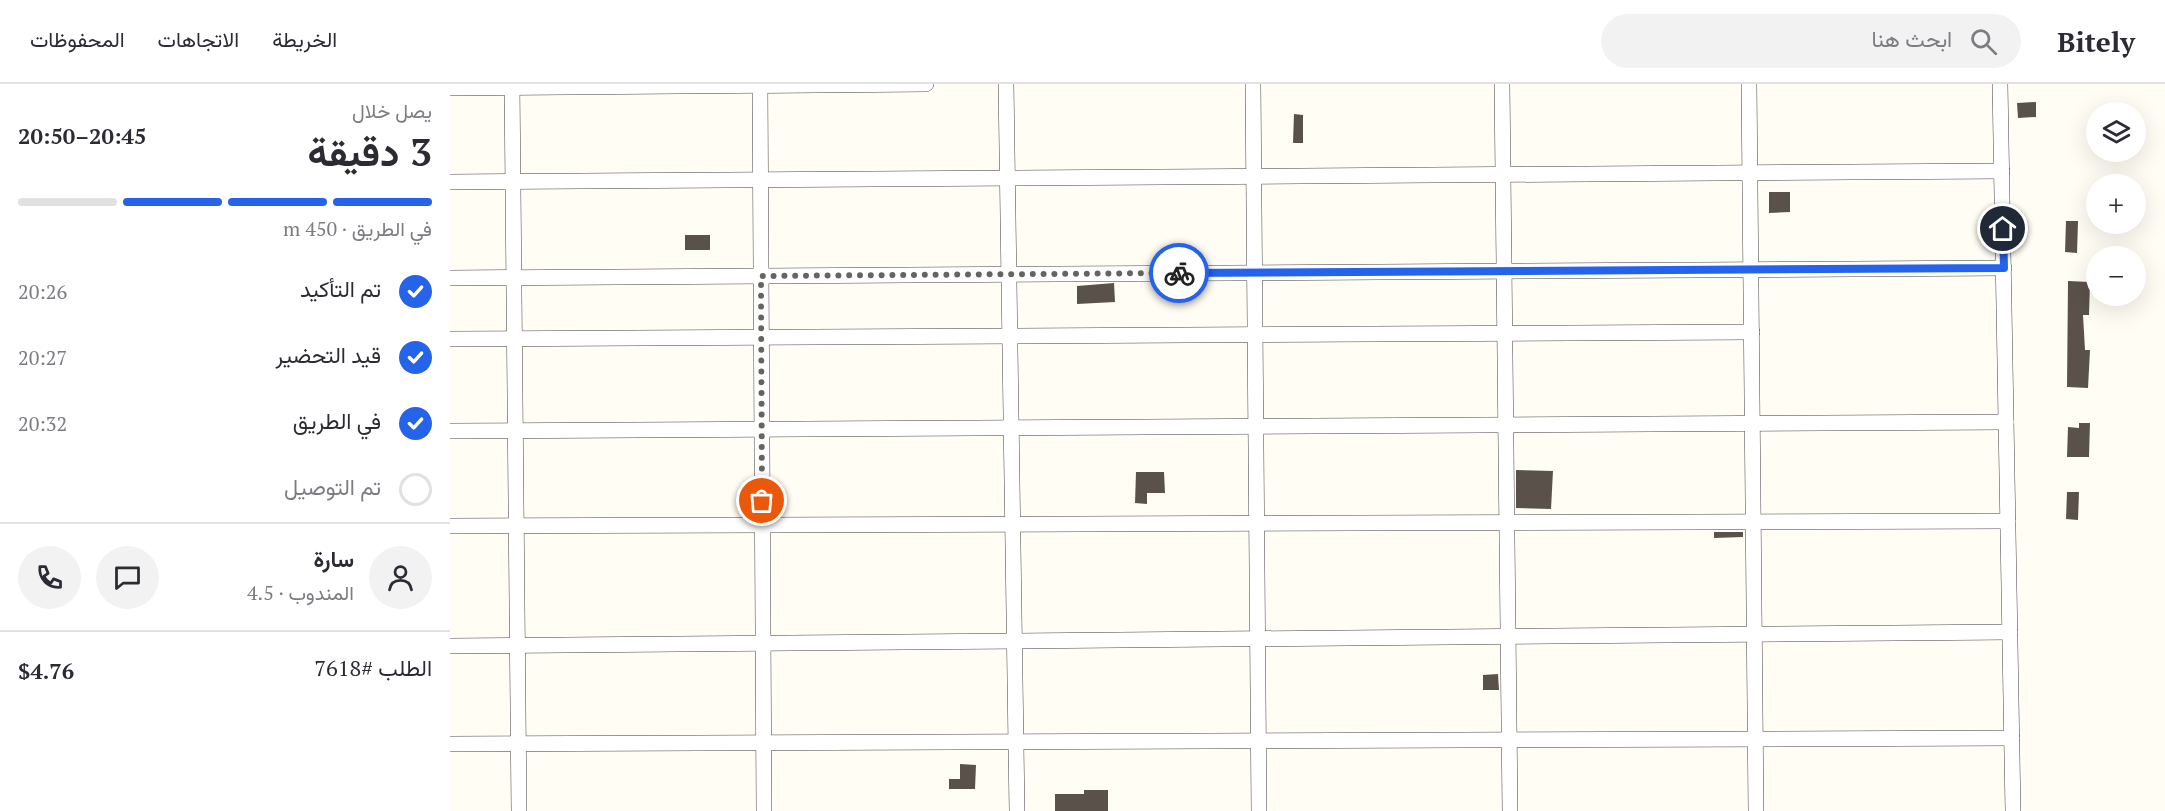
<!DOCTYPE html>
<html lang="ar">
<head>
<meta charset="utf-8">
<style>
	:root { --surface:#fff; --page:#f2f2f3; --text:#2b2b33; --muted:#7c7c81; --line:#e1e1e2; --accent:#2563eb }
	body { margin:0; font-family:"PT Serif",Vazirmatn,serif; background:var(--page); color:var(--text); direction:rtl; height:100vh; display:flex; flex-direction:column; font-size:22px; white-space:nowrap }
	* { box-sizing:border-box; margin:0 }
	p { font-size:20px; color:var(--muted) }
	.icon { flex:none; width:33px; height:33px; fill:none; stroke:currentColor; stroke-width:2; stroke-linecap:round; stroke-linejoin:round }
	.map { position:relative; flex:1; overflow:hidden; direction:ltr }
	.details { display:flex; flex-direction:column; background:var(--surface); width:450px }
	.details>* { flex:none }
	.fabs { position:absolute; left:1636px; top:18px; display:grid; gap:12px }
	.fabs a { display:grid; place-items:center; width:60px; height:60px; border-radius:50%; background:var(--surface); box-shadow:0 6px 24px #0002; font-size:30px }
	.pin { position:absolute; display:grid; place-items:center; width:51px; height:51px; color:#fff; margin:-26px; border:3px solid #fff; border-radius:50%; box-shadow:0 2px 6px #0007 }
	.courier { position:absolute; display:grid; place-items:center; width:60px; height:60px; margin:-30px; border:4px solid #2563eb; border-radius:50%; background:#fff; color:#222; box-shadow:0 2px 8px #0007 }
	.headline em { font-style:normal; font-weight:700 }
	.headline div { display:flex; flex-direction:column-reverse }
	.headline { display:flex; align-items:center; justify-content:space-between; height:102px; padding:0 18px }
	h1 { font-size:39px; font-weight:700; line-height:45px }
	.bar { display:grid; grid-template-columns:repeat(4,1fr); gap:9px 6px; align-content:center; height:72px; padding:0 18px }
	.bar i { height:8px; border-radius:4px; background:var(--line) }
	.bar .selected { background:var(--accent) }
	.bar p { grid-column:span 4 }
	.line { display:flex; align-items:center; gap:15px; padding:0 18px; border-top:2px solid var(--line) }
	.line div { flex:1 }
	.round { display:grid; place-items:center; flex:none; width:63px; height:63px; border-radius:32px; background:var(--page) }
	ol { padding:0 18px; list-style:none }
	li { display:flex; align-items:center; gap:18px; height:66px }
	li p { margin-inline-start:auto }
	li .icon { padding:6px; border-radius:50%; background:var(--accent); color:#fff; stroke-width:4 }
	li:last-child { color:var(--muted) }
	li i { width:33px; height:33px; border:3px solid var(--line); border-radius:50% }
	header { display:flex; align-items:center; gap:36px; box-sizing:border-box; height:84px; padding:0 30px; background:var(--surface); border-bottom:2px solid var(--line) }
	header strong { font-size:28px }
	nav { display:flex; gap:33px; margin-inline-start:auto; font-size:21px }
	.search { width:420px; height:54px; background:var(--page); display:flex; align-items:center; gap:15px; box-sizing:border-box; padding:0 21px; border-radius:33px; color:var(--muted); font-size:22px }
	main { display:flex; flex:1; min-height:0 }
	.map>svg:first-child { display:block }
</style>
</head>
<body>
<header>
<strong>Bitely</strong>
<div class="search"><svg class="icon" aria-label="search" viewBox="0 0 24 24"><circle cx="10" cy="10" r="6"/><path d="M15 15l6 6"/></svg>ابحث هنا</div>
<nav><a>الخريطة</a><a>الاتجاهات</a><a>المحفوظات</a></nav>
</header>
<main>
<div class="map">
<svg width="1715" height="727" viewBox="0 0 1715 727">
	<rect width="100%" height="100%" fill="#fffdf4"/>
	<g fill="#5b514b">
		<path d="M1586,18v15l-18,1 -1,-15z"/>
		<path d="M844,30l9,1v28h-10z"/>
		<path d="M1319,108h21v20l-21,1z"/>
		<path d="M1616,137h12l-1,32 -12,-1z"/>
		<rect x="235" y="151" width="25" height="15"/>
		<path d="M1618,197l22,1 -1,33h-6l2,35h5l-2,38 -21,-1z"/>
		<path d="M664,199l1,19 -38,2v-18z"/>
		<path d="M1629,339h11l-1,34h-22l1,-30 11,1z"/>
		<path d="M1066,386l37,1 -2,38 -35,-1z"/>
		<path d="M686,388h28l1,21h-18v11l-12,-1z"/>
		<path d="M1617,408h12l-1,28 -12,-1z"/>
		<path d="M1264,448h29v5l-29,1z"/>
		<path d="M1048,590l1,16h-16v-15z"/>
		<path d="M510,680l16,1 -1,24h-26v-10h11z"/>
		<path d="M634,706h24v21h-53v-17h29z"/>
	</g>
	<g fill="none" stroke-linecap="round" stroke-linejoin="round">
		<g stroke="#444" stroke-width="16">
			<g id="minor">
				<path d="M62,0l7,727"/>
				<path d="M310,0l4,727"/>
				<path d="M556,0l11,727"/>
				<path d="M803,0l6,727"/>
				<path d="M1052,0l8,727"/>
				<path d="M1299,0l7,727"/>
				<path d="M1550,0l13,727"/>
				<path d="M0,4l476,-4"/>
				<path d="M0,98l1552,-11"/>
				<path d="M0,194l1554,-10"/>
				<path d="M0,255l1302,-7"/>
				<path d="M0,347l1556,-9"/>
				<path d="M0,442l1558,-5"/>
				<path d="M0,562l1560,-14"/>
				<path d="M0,660l1562,-6"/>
			</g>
		</g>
		<use href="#minor" stroke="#fff" stroke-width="15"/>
	</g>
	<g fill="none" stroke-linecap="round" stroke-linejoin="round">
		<path stroke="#646460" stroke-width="6" stroke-dasharray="0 10.8" d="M312,417l-1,-225 418,-3"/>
		<path stroke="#2563eb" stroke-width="8" d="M729,189l825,-5 -1,-39"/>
	</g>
</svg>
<div class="fabs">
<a><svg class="icon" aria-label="layers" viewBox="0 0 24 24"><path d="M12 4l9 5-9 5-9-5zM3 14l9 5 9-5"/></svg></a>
<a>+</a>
<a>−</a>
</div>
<div class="pin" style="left:312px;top:417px;background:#ea580c"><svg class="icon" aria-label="bag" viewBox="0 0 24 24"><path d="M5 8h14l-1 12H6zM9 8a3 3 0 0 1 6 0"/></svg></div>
<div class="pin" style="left:1553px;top:145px;background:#1f2937"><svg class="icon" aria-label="home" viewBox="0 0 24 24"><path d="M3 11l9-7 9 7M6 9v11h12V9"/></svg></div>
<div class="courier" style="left:729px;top:189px"><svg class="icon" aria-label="bike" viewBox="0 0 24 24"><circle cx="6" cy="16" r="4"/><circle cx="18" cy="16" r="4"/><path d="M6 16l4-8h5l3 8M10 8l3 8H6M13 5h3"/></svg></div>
</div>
<section class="details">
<div class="headline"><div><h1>3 دقيقة</h1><p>يصل خلال</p></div><em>20:45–20:50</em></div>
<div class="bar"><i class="selected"></i><i class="selected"></i><i class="selected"></i><i></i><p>في الطريق · 450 m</p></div>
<ol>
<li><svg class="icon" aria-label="check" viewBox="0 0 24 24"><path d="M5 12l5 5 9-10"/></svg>تم التأكيد<p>20:26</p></li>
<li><svg class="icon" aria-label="check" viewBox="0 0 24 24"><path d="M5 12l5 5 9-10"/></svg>قيد التحضير<p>20:27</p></li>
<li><svg class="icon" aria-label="check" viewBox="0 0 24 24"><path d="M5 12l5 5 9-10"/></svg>في الطريق<p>20:32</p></li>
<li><i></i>تم التوصيل</li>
</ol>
<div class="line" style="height:108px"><a class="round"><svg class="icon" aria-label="person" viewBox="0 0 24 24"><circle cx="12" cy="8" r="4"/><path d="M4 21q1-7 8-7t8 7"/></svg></a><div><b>سارة</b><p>المندوب · 4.5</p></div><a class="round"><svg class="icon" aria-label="chat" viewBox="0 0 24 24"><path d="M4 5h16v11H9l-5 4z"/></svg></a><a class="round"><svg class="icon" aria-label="phone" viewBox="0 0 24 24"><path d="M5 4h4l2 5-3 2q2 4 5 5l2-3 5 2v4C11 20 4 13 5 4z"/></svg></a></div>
<div class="line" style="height:78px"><div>الطلب #7618</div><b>$4.76</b></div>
</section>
</main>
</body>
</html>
